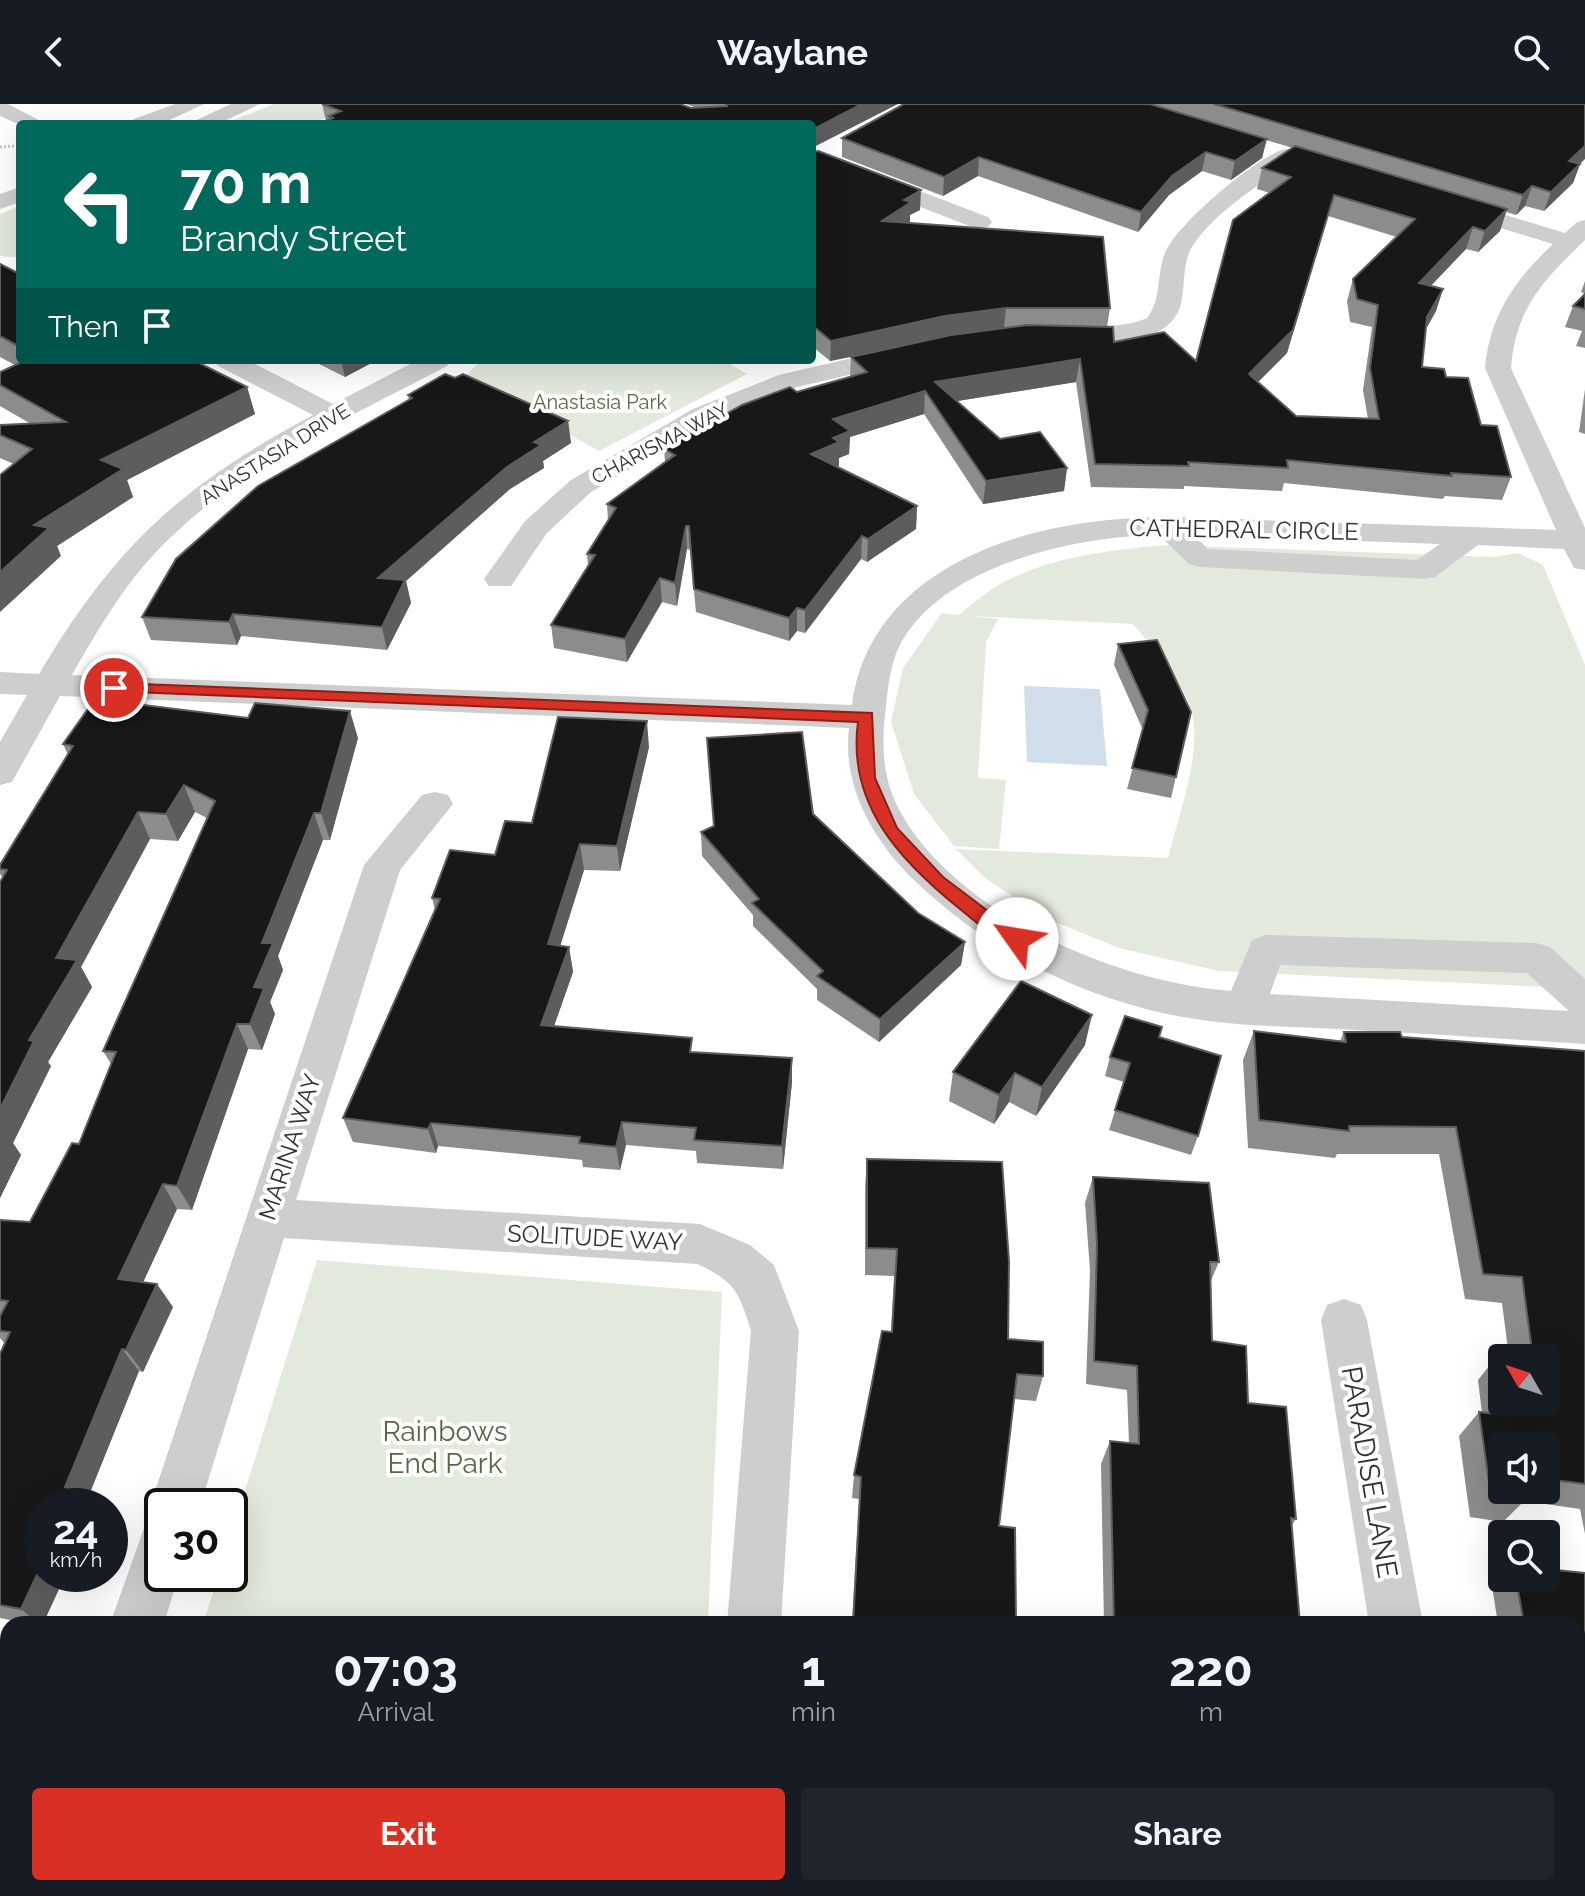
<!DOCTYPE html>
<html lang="en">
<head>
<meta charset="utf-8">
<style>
	:root { --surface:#171b24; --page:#20242c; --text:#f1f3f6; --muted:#9ea1a6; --accent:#d93025 }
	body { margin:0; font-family:Raleway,sans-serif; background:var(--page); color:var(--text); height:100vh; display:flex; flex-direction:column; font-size:30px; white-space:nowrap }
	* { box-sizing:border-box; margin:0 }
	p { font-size:26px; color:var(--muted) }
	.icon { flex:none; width:44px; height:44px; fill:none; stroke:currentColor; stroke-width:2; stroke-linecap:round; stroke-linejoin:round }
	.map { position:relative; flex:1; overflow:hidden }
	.details { position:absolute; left:0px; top:1512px; width:1586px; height:280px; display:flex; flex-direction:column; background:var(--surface); border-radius:24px 24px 0 0; box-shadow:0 8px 32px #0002 }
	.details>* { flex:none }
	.banner { position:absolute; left:16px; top:16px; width:800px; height:244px; border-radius:8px; box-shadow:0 8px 32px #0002; background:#00695c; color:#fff; overflow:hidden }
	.needle { width:52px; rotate:309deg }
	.controls { position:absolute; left:1488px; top:1240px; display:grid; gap:16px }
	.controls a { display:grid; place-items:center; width:72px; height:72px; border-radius:8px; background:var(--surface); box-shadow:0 8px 32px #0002; font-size:40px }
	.speed { position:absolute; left:24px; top:1384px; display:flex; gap:16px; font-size:40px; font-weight:700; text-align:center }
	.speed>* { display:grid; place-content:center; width:104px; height:104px; border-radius:50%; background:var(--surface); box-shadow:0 8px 32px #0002; line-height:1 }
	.speed small { font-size:20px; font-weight:400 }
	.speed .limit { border:4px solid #111; border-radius:12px; background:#fff; color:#111 }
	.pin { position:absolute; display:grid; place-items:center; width:68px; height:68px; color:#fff; margin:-34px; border:4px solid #fff; border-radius:50%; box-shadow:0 2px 8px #0007 }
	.me { position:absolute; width:88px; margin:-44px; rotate:302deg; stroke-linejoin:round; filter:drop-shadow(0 0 6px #0008) }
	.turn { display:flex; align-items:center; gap:28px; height:168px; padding:0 32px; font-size:36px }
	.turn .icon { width:104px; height:104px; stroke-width:2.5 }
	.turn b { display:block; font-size:56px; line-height:68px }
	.then { display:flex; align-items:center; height:76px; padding:0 32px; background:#0003; gap:16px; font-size:30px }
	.eta { display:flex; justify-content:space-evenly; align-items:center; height:136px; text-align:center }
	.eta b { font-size:48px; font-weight:700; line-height:56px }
	.primary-button { display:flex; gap:16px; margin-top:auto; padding:16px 32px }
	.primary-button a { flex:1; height:92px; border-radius:8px; background:var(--accent); color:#fff; font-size:32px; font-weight:700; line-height:92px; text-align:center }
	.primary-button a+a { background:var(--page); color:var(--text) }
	header { display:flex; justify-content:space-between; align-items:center; height:104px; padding:0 32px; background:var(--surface); font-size:36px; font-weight:700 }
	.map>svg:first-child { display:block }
	.green { fill:#e3e9dd }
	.water { fill:#cfdeea }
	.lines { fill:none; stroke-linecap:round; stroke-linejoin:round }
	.path { stroke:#c8c8c8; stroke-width:3; stroke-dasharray:2 2; stroke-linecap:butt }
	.minor { fill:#cecece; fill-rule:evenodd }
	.wall { fill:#8c8c8c; fill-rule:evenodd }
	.shaded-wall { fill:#5d5d5d }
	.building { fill:#181818; stroke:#5d5d5d; stroke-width:2; fill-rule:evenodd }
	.route { fill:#d93025; stroke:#8d1f18; stroke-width:2 }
	.labels { text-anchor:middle; stroke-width:8; stroke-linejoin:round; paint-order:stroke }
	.far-park-label { font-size:20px; fill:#526942; stroke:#fff }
	.far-street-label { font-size:20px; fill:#313131; stroke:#fff }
	.street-label { font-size:24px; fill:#313131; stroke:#fff }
	.near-park-label { font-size:28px; fill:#526942; stroke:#fff }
	.near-street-label { font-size:28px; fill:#313131; stroke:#fff }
</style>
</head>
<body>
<header><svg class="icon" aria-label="back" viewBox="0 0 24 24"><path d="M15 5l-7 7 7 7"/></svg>Waylane<svg class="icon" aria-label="search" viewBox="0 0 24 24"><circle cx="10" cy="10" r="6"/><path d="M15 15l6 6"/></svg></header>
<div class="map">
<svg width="1585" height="1792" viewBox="0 0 1585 1792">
	<rect width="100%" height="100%" fill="#fff"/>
	<!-- green -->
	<g class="green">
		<polygon points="274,0 359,0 310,20 224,20"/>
		<polygon points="20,102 20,147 15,153 0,152 0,110"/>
		<polygon points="482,256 723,256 747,270 599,347 464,273"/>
		<path d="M1167,441L1495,453L1518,449L1543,461L1585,561V885L1219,867L1119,844L1048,815L985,774L956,745L1168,754C1178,714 1205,640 1190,602C1178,571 1154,545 1133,520L971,512L998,515L986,538L978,674L1006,676L999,745L954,742L914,690L891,618L903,564L942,509L959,511C973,500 988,486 1004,478C1054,452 1112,446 1167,441Z"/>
		<polygon points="317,1156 722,1188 708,1520 203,1520 219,1470 230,1470 230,1435"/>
	</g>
	<!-- water -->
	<polygon class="water" points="1024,582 1100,585 1107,662 1027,658"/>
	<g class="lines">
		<!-- path -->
		<polyline class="path" points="0,43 15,42"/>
		<!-- minor -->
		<g class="minor">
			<polygon points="0,0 8,0 46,20 20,21 0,12"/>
			<polygon points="175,0 204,0 161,20 131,20 134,15"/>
			<polygon points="231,0 260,0 218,20 188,20"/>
			<path d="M1285,45L1293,47L1296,52L1293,57C1259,82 1218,105 1194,140C1180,159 1187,185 1179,206C1163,245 1084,245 1049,236L1045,231C1054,218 1120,228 1147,214C1162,195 1156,171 1165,149C1176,121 1256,53 1285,45Z"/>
			<polygon points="812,46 988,113 992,118 988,123 972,123 812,61"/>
			<polygon points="20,83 20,98 0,105 0,90"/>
			<path d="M1453,95L1565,129L1577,118L1585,116V136C1543,177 1516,203 1511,264L1585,424V466L1574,464L1564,445L1478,441L1435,473L1424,475L1200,463L1189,460L1159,431C1077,432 938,461 898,545C890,563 888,583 886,603C881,640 882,676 901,709C958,811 1119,879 1231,887L1252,836L1266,831L1536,839L1550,843L1585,875V940C1508,935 1431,930 1354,926C1306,923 1257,923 1209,917C1099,903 992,852 913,775C872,735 842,681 849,624L60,592L12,678L0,681V638L27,591L0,590V568L39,570C115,442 182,381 313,311L218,262L214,256H247L333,300L418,256H451L447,262C343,317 226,368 146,459C117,493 94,532 72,571L852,601C869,472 1006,423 1121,415C1183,410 1246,416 1308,418C1391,420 1474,423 1556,426L1485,264C1490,211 1515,176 1553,140L1445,107L1441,102ZM1194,431L1440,440L1417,456L1208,445ZM1280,861L1527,869L1569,907L1270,890Z"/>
			<polygon points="904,242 913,244 917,250 913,256 797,283 713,317 591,388 547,429 511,482 489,482 484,475 525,417 571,376 693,305 779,271"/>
			<path d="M435,688L448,691L453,700L400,766L296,1096L700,1120L750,1141L774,1161L799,1227L781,1520H727L751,1227C739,1188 735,1177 697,1160L284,1134L200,1402H162V1470H179L164,1520H110L144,1424L157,1418L150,1402L364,761L422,691Z"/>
			<polygon points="1344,1195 1361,1201 1367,1216 1423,1520 1369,1520 1321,1216 1327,1201"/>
			<polygon points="0,1570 8,1571 8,1625 0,1624"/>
			<polygon points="1578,1704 1585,1705 1585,1763 1578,1762"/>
			<polygon points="25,1784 83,1784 81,1792 21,1792"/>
			<polygon points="705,1784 763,1784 764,1792 704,1792"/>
			<polygon points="1412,1784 1470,1784 1472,1792 1412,1792"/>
		</g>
	</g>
	<!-- wall -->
	<g class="wall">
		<polygon points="322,0 691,4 697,4 686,0 898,0 326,17"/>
		<path d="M904,0H1585L1580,60L1573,79L1544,107L1525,102L1516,111L1506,108L1500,127L1478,148L1466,145L1431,182L1443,185L1436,207L1426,224L1422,263L1446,273L1481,321L1511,373L1502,396L1445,392L1443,395L1284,379L1282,387L1184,382V385L1091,383L1076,278L957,297L1000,335L1067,364L1064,387L983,400L924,310L850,333L849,350L839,354V362H836L917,402L916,425L867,458L861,455L805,529L797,527L789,537L696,508L690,446L687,445L677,502L662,498L627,558L554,544L551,521L588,462L587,450L608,416L607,400L665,358L664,345L797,288L850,273L851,253L830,257L812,242V48L920,106L910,111V118L1110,204L1107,223L1114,238L1196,257L1270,89L1257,85L1262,64L1293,44L1266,36L1262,54L1231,76L1202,67L1169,91L1138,128L978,72L943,92L842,53V34ZM1328,112L1397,133L1353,175L1347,197L1350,218L1372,223L1363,286L1368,315L1296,312L1258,278L1287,249Z"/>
		<polygon points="0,160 20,170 20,256 193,256 247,283 255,310 127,376 133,393 57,442 61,452 14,360 0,354 0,321 31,320 0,302 0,268 15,261 0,253"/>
		<polygon points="1585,177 1585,190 1581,188"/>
		<polygon points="1585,190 1585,244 1576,242 1582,227 1565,223 1573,202"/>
		<polygon points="311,256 377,256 345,273"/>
		<polygon points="1585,285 1585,330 1579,328"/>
		<polygon points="408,291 568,317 571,339 543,357 544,364 510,385 406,477 411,499 387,546 241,532 237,541 151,536 142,513 409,296"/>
		<polygon points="1118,540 1191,608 1171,694 1127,685 1143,626 1114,561"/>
		<polygon points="358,634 330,736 323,736 278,852 283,866 270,898 275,910 262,946 248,945 192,1106 177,1105 143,1178 173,1203 143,1268 139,1267 87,1396 43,1520 31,1520 0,1514 0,1250 5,1240 0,1234 0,1116 30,1118 79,1040 111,960 103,947 207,714 195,708 178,737 150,735 81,863 92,883 48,958 51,962 13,1039 21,1051 0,1094 0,778 3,774 0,770 0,761 68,651 63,640"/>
		<polygon points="707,634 813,710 918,809 965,838 961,861 879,938 817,896 817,885 753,822 753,811 702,752 701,728 714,722"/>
		<polygon points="649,643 620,767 584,766 560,842 569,843 573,868 554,922 693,948 792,954 792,978 783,1065 697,1059 696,1047 626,1041 620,1066 583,1063 582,1056 438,1042 436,1049 353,1038 343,1014 435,806 432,794 495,751 532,719"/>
		<path d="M1254,927L1340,937L1344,928L1585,947V1430L1580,1405L1524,1397L1503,1418L1470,1413L1459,1332L1479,1308L1482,1309L1478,1276L1497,1252L1509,1253L1502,1199L1465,1195L1439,1050H1337L1335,1054L1248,1044L1243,956ZM1502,1254H1546V1298H1502ZM1546,1342V1386H1502Z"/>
		<polygon points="1159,933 1198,1032 1191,1051 1109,1026 1124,978 1105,972 1110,953"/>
		<polygon points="1085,941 1036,1012 1009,998 994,1020 949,997 953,968"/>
		<polygon points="867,1055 1008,1235 1043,1272 1036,1297 1014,1295 999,1422 1016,1520 852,1520 859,1395 852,1394 854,1371 891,1228 894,1172 865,1171 865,1083"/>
		<polygon points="1093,1073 1219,1158 1210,1179 1212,1237 1248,1299 1296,1415 1292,1421 1300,1520 1104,1520 1101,1360 1110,1337 1129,1339 1127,1286 1086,1280 1090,1166 1085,1099"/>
		<polygon points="1585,1469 1585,1613 1578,1613 1578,1520 1498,1520 1492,1482 1502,1472 1502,1474 1546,1474"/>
		<polygon points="1183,1784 1191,1784 1219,1792 1174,1792"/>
	</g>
	<!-- shaded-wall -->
	<g class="shaded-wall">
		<polygon points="862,0 898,0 812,44 812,26"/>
		<polygon points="1267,35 1262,54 1231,76 1235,57"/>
		<polygon points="1585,42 1585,55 1562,77 1569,57"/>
		<polygon points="1206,48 1202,67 1169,91 1138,128 1141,108 1172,72"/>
		<polygon points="979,53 978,72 943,92 944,73"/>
		<polygon points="1580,60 1573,79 1544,107 1551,88"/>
		<polygon points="1532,82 1525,102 1516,111 1523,91"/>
		<polygon points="921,86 920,106 910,111 910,118 882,117 904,96"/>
		<polygon points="1334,91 1287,249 1243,293 1249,270"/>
		<polygon points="1507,105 1500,127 1478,148 1485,127"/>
		<polygon points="1473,123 1466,145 1412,201 1419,179"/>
		<polygon points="1443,185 1436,207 1420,236 1427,213"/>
		<polygon points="1006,204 1004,224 944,233 830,257 831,237 945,212"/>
		<polygon points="1080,255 1076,278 933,301 935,278"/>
		<polygon points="341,256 377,256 345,273"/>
		<polygon points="247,283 255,310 127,376 133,393 57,442 61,452 0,508 0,468 34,421 101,356"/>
		<polygon points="925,287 924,310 850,333 849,350 839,354 839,362 810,373 811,350 833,315"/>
		<polygon points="568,317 571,339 543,357 544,364 510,385 406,477 411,499 387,546 382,523 378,474 534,338"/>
		<polygon points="1067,364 1064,387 983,400 986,377"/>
		<polygon points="917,402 916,425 867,458 868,435"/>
		<polygon points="686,422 687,445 677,502 675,479"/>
		<polygon points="862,432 861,455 805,529 805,506"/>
		<polygon points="660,474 662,498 627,558 625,535"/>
		<polygon points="797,504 797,527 789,537 789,514"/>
		<polygon points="233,510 241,532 237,541 229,518"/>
		<polygon points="350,607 358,634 330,736 321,709"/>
		<polygon points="647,617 649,643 620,767 617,742"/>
		<polygon points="184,681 195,708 178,737 166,710"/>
		<polygon points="138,708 150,735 81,863 92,883 48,958 51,962 13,1039 21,1051 0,1094 0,1005 29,936 56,854"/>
		<polygon points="314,709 323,736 278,852 283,866 270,898 275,910 262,946 250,920 254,883 262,839"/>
		<polygon points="580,740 584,766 553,865 548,840"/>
		<polygon points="965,838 961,861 879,938 880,915"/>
		<polygon points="569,843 573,868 546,945 541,921"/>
		<polygon points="1092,911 1085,941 1036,1012 1042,983"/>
		<polygon points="237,920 248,945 192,1106 177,1082"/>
		<polygon points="792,954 792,978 783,1065 782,1042"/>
		<polygon points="1015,969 1009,998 994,1020 999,991"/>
		<polygon points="622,1018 626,1041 620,1066 616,1043"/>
		<polygon points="431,1019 438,1042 436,1049 428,1025"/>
		<polygon points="163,1080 177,1105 134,1198 118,1175"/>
		<polygon points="157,1180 173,1203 143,1268 126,1246"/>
		<polygon points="122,1245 139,1267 87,1396 93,1402 70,1402 65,1383"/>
		<polygon points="42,1460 42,1470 66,1470 43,1520 39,1520 21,1505"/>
		<polygon points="603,1784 611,1784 610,1792 603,1792"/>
	</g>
	<!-- building -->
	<g class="building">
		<polygon points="322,0 680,0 691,4 727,2 726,0 862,0 812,26 812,20 318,20 333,14 329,12 341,7"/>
		<polygon points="904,0 1150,0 1267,35 1235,57 1206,48 1172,72 1141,108 979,53 944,73 842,34"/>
		<polygon points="1214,0 1585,0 1585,42 1569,57 1580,60 1551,88 1532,82 1523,91"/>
		<path d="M1295,42L1507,105L1485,127L1473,123L1419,179L1443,185L1427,213L1422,263L1444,265L1446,273L1468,274L1481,321L1497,322L1511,373L1451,369L1452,372L1287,356L1288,364L1188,358L1189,362L1095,360L1080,255L935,278L1000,335L1040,328L1067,364L986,377L925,287L833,315L850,327L833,334L839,338L811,350L917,402L868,435L862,432L805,506L797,504L789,514L694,485L689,422H686L675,479L660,474L625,535L551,521L595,451L587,450L616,404L607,400L675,351L664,345L742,301L790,283L797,288L867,268L851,253L951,231L1027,221L1113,223L1114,238L1164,228L1196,257L1233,116L1291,73L1262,64ZM1334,91L1415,115L1353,175L1357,195L1378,201L1370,264L1379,315L1296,312L1249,270L1293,226Z"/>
		<polygon points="818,47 921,86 904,96 911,98 882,117 1103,133 1110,204 1006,204 945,212 831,237 812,221 812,48"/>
		<polygon points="0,160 20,170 20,243 0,232"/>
		<polygon points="1585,190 1585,205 1573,202"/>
		<polygon points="26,256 193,256 247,283 101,356 123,365 34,421 49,424 0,468 0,371 32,345 0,331 0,321 66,318 0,281 0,268"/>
		<polygon points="445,270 455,274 463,270 568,317 534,338 541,341 507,363 378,474 405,476 382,523 233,510 229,518 142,513 176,455 258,382 412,294 408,291"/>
		<polygon points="1157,536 1191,608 1176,673 1132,664 1148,606 1118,540"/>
		<polygon points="95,595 248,614 255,599 350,607 321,709 314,709 262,839 273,839 254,883 264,884 250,920 237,920 177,1082 163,1080 118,1175 157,1180 126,1246 122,1245 65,1383 78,1386 70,1402 42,1402 42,1460 21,1505 0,1501 0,1250 10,1228 0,1227 0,1212 8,1197 0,1196 0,1116 30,1118 72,1039 79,1040 116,948 103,947 215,697 184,681 166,710 138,708 56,854 77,856 29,936 34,937 0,1005 0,778 7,766 0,765 0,761 73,642 63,640"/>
		<polygon points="558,613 647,617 617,742 580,740 548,840 569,843 541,921 692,934 690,948 792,954 782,1042 694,1036 696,1024 622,1018 616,1043 579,1039 580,1033 431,1019 428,1025 343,1014 440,795 432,794 450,746 495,751 505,717 532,719"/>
		<polygon points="802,628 813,710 918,809 965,838 880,915 817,872 823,867 752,799 759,795 701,728 714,722 707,634"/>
		<polygon points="1021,877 1092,911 1042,983 1015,969 999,991 953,968"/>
		<polygon points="1125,912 1162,923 1159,933 1221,952 1198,1032 1115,1006 1130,959 1110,953"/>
		<polygon points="1254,927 1346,938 1344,928 1400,928 1402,933 1585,947 1585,1380 1546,1375 1546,1342 1502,1342 1502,1386 1523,1386 1525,1396 1491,1392 1479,1308 1505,1311 1503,1298 1546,1298 1546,1254 1533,1254 1522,1173 1483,1170 1456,1023 1349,1022 1349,1027 1259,1016"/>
		<polygon points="867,1055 1002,1058 1009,1158 1008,1235 1043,1238 1043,1272 1017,1270 999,1422 1015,1424 1016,1520 853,1520 861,1373 854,1371 882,1227 892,1228 897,1145 867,1144"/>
		<polygon points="1093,1073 1209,1079 1219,1158 1210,1158 1212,1237 1246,1242 1248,1299 1286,1303 1296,1415 1291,1414 1300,1520 1114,1520 1110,1337 1139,1340 1137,1262 1094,1257 1097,1140"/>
		<polygon points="1497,1252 1512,1254 1502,1254 1502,1288"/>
		<polygon points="1546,1465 1585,1469 1585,1593 1578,1593 1578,1520 1524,1520 1516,1474 1546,1474"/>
		<polygon points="190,1784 237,1784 298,1792 187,1792"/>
		<polygon points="515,1784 603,1784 603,1792 513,1792"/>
		<polygon points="838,1784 964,1784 1023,1792 838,1792"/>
		<polygon points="1185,1784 1191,1784 1219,1792 1184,1792"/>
	</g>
	<!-- route -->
	<path class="route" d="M114,579L872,609L875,674L897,724L943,773L1025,835L1017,842C994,835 977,819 960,805C899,756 847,700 858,618L108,587V580Z"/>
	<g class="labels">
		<!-- far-park labels -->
		<g class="far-park-label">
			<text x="600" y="305">Anastasia Park</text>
		</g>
		<!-- far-street labels -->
		<g class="far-street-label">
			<text transform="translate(660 339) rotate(-28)" y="7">CHARISMA WAY</text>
			<text transform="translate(275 350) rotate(-32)" y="7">ANASTASIA DRIVE</text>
		</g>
		<!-- street labels -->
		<g class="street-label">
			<text transform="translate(1244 426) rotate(1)" y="8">CATHEDRAL CIRCLE</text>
			<text transform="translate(290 1043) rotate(-72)" y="8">MARINA WAY</text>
			<text transform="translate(595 1134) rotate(3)" y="8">SOLITUDE WAY</text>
		</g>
		<!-- near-park labels -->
		<g class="near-park-label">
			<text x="445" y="1337">Rainbows<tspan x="445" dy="32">End Park</tspan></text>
		</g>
		<!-- near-street labels -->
		<g class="near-street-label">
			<text transform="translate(1370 1368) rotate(80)" y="10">PARADISE LANE</text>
		</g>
	</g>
</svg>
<div class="controls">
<a><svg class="needle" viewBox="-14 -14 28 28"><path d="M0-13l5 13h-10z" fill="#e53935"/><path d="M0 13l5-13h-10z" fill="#9ea1a6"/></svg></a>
<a><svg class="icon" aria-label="sound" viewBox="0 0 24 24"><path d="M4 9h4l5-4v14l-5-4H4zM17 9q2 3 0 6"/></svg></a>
<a><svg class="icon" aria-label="search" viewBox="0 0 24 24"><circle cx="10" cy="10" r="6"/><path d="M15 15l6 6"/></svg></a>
</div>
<div class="speed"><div>24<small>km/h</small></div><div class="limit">30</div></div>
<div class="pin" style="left:114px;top:584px;background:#d93025"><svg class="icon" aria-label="arrive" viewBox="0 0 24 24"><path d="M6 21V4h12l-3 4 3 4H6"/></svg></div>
<svg class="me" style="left:1017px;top:835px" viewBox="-20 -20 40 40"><circle r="19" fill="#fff"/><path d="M0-13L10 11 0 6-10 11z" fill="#d93025"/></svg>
<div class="banner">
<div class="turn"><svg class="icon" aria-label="left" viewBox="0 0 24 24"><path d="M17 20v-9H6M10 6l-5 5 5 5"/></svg><div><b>70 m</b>Brandy Street</div></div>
<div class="then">Then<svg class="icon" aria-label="arrive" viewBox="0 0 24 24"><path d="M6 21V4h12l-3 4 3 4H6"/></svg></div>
</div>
<section class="details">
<div class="eta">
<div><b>07:03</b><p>Arrival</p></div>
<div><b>1</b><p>min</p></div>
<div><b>220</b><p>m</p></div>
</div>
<div class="primary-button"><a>Exit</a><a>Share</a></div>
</section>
</div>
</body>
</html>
